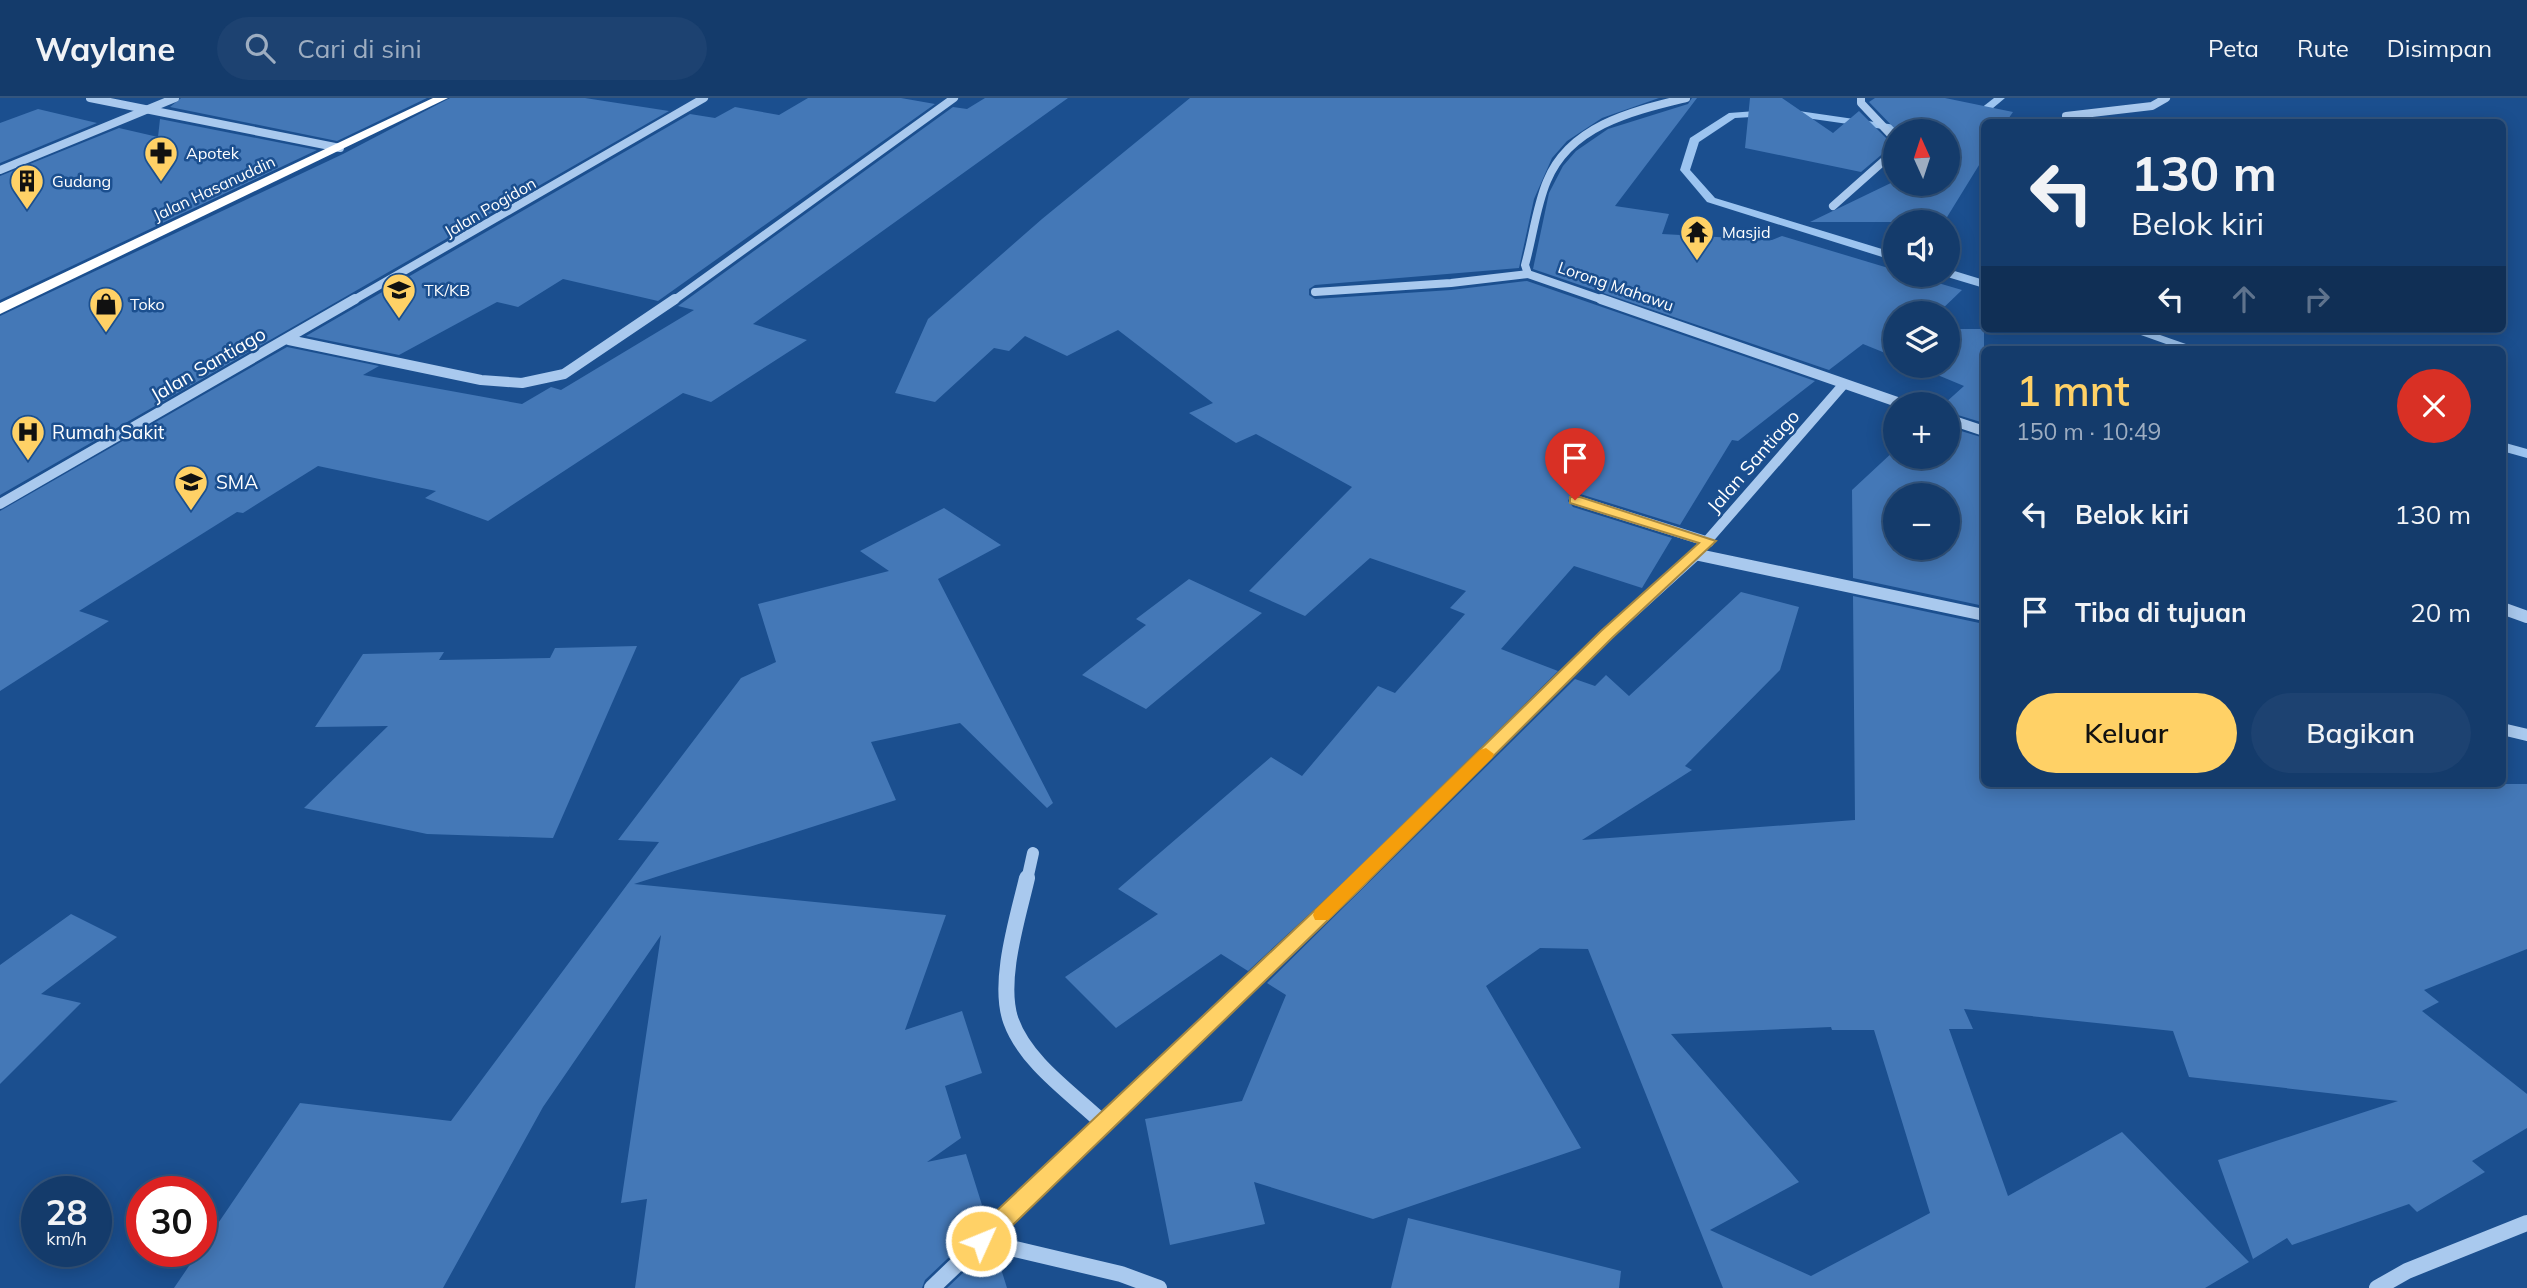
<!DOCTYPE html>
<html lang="id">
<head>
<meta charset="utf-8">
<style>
	:root { --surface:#143b6b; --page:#1d4271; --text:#f1f3f6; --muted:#9dadc1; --line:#33557e; --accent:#ffd166 }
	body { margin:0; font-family:Mulish,sans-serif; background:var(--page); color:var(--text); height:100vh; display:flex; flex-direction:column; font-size:26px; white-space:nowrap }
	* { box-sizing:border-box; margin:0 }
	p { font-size:23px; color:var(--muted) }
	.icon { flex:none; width:38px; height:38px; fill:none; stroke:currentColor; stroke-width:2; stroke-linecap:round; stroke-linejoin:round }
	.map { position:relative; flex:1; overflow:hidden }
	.side { position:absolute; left:1981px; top:248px; width:525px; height:441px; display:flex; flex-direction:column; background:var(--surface); border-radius:10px; box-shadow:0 4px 18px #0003,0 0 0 2px var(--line) }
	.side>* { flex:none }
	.hud { position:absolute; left:1981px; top:21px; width:525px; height:214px; border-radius:10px; box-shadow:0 4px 18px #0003,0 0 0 2px var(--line); background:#143b6b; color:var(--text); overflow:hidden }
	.needle { width:46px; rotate:357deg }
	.fabs { position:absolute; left:1883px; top:21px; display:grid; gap:14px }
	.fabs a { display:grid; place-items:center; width:77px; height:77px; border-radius:50%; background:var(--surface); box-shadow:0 4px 18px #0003,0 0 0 2px var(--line); font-size:35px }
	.speed { position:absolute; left:21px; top:1078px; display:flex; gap:14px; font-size:35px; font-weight:700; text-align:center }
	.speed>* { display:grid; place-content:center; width:91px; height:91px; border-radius:50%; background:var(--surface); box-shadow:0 4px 18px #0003,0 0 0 2px var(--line); line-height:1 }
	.speed small { font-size:18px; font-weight:400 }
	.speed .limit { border:10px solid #d22; background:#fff; color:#111 }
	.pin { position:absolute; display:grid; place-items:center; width:60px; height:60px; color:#fff; margin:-72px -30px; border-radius:50% 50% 50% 0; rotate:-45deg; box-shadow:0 0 7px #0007 }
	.pin .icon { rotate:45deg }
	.me { position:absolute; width:77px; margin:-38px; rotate:46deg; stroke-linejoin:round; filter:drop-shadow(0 0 5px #0008) }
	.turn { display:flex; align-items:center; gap:24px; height:147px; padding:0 35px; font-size:32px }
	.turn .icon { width:91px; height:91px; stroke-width:2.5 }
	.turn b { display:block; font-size:49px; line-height:60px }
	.lanes { display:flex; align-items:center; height:66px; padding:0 35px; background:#0003; justify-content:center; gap:35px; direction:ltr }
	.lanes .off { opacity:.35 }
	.round { display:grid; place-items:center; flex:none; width:74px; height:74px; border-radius:37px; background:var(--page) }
	.summary { display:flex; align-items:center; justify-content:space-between; height:119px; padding:0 35px }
	h1 { font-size:42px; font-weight:600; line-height:52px; color:var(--accent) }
	.action { display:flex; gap:14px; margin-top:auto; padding:14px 35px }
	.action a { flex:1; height:80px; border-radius:42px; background:var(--accent); color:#111; font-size:28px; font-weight:600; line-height:80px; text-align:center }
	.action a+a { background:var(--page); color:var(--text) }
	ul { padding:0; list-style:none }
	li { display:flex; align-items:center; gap:21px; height:98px; padding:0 35px }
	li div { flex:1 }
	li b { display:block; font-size:26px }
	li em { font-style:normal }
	header { display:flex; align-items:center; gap:42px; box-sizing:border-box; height:98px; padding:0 35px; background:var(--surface); border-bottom:2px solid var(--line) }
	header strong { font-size:33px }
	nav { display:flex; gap:38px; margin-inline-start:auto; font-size:24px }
	.search { width:490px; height:63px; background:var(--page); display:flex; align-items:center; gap:18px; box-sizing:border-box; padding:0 24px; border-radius:38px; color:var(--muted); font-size:26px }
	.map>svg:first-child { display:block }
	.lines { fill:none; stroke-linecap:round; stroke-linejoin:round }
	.stream { fill:#9cc4f0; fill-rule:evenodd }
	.building { fill:#4478b7; fill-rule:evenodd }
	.minor-far3 { stroke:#a9c9ee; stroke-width:8 }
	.minor-far2 { stroke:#a9c9ee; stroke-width:10 }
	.minor-far1 { stroke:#a9c9ee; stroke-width:12 }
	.minor { stroke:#a9c9ee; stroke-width:16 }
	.highway { fill:#fff; fill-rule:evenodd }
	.route { fill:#ffd166; stroke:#a68842; stroke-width:2 }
	.slow { fill:#f59e0b }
	.labels { text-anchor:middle; stroke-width:5; stroke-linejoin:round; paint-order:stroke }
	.far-poi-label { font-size:16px; fill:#fff; stroke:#1b4f8f; text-anchor:start }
	.far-street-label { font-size:16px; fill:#fff; stroke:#1b4f8f }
	.street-label { font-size:19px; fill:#fff; stroke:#1b4f8f }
	.poi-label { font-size:19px; fill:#fff; stroke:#1b4f8f; text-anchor:start }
</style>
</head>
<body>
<header>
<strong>Waylane</strong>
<div class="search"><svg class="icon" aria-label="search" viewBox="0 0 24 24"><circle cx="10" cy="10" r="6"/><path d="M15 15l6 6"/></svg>Cari di sini</div>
<nav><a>Peta</a><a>Rute</a><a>Disimpan</a></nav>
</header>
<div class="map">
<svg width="2527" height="1190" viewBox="0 0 2527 1190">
	<rect width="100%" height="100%" fill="#1b4f8f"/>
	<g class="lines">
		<!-- stream -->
		<g class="stream">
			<polygon points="1994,0 2005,0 1974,26 1966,26 1966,22"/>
			<polygon points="1785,11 1916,30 1921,33 1897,33 1785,17 1735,20 1699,44 1690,72 1715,100 1895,155 1895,163 1707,104 1680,72 1690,40 1729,15"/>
			<polygon points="1948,171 1984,182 1984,190 1944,178 1948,177"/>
			<polygon points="2124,231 2143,231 2203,252 2183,252"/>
			<polygon points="2502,344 2527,351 2527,360 2502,353"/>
		</g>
	</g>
	<!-- building -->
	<g class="building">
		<polygon points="181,0 427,0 337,43 170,9"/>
		<polygon points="450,0 585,0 669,13 0,397 0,218 343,56"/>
		<polygon points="808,0 901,0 935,6 658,203 563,181 518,209 497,204 399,257 306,238 690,16 715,20 735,9 779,17"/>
		<polygon points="985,0 1068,0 753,226 807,242 711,304 683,295 488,423 425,400 436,393 318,368 243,415 237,414 79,513 109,523 0,593 0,413 287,249 379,268 363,277 522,306 551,289 561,292 694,212 678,208 953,9 967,11"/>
		<polygon points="1190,0 1659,0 1602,20 1567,43 1552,60 1534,101 1519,170 1315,187 1309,191 1309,197 1315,201 1451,192 1527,183 1815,283 1738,343 1732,342 1680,427 1577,395 1571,396 1568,403 1573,409 1672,440 1642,490 1574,468 1501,551 1558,573 1359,770 1248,873 1221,856 1116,930 1065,879 1158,816 1118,791 1271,659 1302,678 1378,588 1395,595 1465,516 1450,510 1466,493 1370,460 1305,518 1249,493 1352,389 1256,336 1236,345 1189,315 1213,305 1118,232 1067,258 1025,238 1009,253 994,250 935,304 895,295 928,221 1042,121"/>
		<polygon points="1692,0 1697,0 1615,108 1669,116 1662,136 1772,142 1782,138 1895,172 1895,177 1911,177 1962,192 1938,215 1895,215 1895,259 1863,246 1829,272 1533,171 1549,95 1563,68 1576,53 1608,31 1688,6"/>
		<polygon points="1750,0 1782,0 1833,35 1859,13 1893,47 1861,74 1745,50"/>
		<polygon points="1875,0 1945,0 2013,14 2006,24 1984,24 1984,59 1944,124 1810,124 1895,83 1895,86 1948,86 1948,33 1897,33 1869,4"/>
		<polygon points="38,11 97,25 0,65 0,25"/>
		<polygon points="160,21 317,52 0,202 0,78 119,30 158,39"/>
		<polygon points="1948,231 1984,231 1984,325 1948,314 1948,306 1944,306 1964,288 1916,268 1948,268"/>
		<path d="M1948,329L1984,340V508L1853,480L1852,392L1895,352V359H1948ZM1895,397H1948V450H1895Z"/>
		<polygon points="944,410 1001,447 938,481 1053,705 1047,710 960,625 871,644 896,702 634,786 946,817 905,932 962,913 982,975 945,988 961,1040 927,1064 966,1056 987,1123 925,1182 922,1190 635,1190 647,1101 621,1105 661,837 543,1009 443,1190 174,1190 300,1005 451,1023 659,744 618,742 741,580 776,564 758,506 889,473 860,453"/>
		<polygon points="1189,481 1262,515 1146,611 1082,577 1146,527 1136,521"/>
		<path d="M1741,494L1799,509L1780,572L1685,668L1692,672L1582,742L1855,722L1853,498L1984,526V686H2527V851L2424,892L2439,904L2422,913L2527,996V1030L2472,1063L2485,1074L2417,1114L2409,1106L2292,1147L2287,1140L2253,1161L2218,1062L2398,1003L2189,979L2173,933L1964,911L1973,931H1949L2008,1098L2122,1034L2249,1164L2205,1190H1723L1588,851L1540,850L1486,888L1581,1050L1373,1121L1254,1084L1265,1126L1170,1147L1145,1021L1242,1003L1286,897L1267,885L1575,581L1595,588L1606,577L1629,598ZM1831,929L1832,932H1874L1930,1115L1811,1178L1710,1132L1799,1084L1671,936Z"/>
		<polygon points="637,548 553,740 427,736 304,710 388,628 315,629 363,556 444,554 439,562 550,560 555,550"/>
		<polygon points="71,816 117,839 41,896 81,905 0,986 0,867"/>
		<polygon points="1408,1120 1621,1173 1619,1190 1391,1190"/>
		<polygon points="984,1155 997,1158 1007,1190 947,1190"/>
	</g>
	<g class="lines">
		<!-- minor-far3 -->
		<g class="minor-far3">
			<polyline points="90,0 340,50"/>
			<polyline points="1861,0 1861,5 1895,41"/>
			<polyline points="2066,18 2152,8 2166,0"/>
			<polyline points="0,72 175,0"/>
			<polyline points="1833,108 1895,53"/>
			<polyline points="1315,194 1451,185 1528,176"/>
			<polyline points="352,203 704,0"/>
			<polyline points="673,203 954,0"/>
			<path d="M1606,203L1528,176L1525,167C1533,139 1536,109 1547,83C1570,27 1633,13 1686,0"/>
		</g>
		<!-- minor-far2 -->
		<g class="minor-far2">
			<polyline points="1601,201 1903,306"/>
			<polyline points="289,242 481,282 522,285 564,276 675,201"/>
			<polyline points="1948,321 1984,333"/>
			<polyline points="1575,402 1709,444"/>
			<polyline points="0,406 355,201"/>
			<polyline points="1695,456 1707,459"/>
			<polyline points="1693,459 1843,287"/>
		</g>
		<!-- minor-far1 -->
		<g class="minor-far1">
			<polyline points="1699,457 1984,517"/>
			<polyline points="2502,510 2527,519"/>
			<polyline points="2502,631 2527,637"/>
			<polyline points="1027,782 1033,755"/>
			<polyline points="1359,782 1607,537 1695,457"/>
		</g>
		<!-- minor -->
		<g class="minor">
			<path d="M1027,780C1018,819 997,884 1011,923C1026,965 1073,996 1104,1026"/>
			<polyline points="981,1143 1121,1176 1159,1190"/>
			<polyline points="932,1190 1361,780"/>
			<polyline points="2377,1190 2407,1173 2527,1125"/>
		</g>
		<!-- highway -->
		<polygon class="highway" points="433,0 448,0 0,216 0,205"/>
	</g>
	<!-- route -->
	<polygon class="route" points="1570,399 1580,399 1716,443 1612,540 1361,790 989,1150 981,1153 973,1150 970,1143 973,1135 1348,781 1601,533 1699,445 1570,405"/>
	<!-- slow -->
	<polygon class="slow" points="1486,650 1494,656 1492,660 1328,822 1315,822 1313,817 1315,812 1480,652"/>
	<!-- icons -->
	<defs>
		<g id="pharmacy-pin" transform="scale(1.75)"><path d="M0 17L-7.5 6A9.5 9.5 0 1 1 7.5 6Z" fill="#ffd166" stroke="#1b4f8f"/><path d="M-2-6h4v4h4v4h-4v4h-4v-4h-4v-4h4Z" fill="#111"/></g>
		<g id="building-pin" transform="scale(1.75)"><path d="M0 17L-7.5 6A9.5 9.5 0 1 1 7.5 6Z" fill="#ffd166" stroke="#1b4f8f"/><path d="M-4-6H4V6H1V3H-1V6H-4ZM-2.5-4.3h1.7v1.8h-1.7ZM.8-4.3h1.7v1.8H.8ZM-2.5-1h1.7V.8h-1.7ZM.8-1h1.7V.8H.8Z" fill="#111"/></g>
		<g id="temple-pin" transform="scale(1.75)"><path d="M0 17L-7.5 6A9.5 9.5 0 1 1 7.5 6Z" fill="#ffd166" stroke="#1b4f8f"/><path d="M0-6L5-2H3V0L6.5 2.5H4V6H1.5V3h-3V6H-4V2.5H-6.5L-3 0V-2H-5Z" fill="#111"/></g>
		<g id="school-pin" transform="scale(1.75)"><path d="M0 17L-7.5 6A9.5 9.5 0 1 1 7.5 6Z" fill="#ffd166" stroke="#1b4f8f"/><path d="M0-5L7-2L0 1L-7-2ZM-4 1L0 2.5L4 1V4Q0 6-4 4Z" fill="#111"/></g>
		<g id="shop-pin" transform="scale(1.75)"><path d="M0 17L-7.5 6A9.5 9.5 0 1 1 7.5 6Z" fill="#ffd166" stroke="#1b4f8f"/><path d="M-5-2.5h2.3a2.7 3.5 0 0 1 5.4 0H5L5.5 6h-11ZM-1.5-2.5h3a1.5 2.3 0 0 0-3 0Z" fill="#111"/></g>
		<g id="hospital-pin" transform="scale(1.75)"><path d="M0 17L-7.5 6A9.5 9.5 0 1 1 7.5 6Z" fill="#ffd166" stroke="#1b4f8f"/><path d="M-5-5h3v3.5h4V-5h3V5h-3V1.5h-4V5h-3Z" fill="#111"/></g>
	</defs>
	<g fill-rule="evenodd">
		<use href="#pharmacy-pin" x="161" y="55"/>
		<use href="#building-pin" x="27" y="83"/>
		<use href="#temple-pin" x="1697" y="134"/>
		<use href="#school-pin" x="399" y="192"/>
		<use href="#shop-pin" x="106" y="206"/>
		<use href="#hospital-pin" x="28" y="334"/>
		<use href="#school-pin" x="191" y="384"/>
	</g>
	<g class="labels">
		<!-- far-poi labels -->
		<g class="far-poi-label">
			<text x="186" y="61">Apotek</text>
			<text x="52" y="89">Gudang</text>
			<text x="1722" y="140">Masjid</text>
			<text x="424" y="198">TK/KB</text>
			<text x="130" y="212">Toko</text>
		</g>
		<!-- far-street labels -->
		<g class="far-street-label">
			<text transform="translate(214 90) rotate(-25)" y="6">Jalan Hasanuddin</text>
			<text transform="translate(490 109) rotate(-30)" y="6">Jalan Pogidon</text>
			<text transform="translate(1616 188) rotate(19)" y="6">Lorong Mahawu</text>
		</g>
		<!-- street labels -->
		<g class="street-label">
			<text transform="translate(208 266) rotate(-30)" y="7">Jalan Santiago</text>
			<text transform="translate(1753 363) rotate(-49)" y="7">Jalan Santiago</text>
		</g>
		<!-- poi labels -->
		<g class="poi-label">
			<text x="52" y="341">Rumah Sakit</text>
			<text x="216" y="391">SMA</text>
		</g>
	</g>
</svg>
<div class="fabs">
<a><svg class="needle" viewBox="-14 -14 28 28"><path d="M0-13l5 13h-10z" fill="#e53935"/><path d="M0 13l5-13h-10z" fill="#9dadc1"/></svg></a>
<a><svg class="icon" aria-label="sound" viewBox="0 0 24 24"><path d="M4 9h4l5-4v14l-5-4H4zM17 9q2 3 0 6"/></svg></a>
<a><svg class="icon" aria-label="layers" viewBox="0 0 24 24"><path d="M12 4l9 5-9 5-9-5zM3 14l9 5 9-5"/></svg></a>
<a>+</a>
<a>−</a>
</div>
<div class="speed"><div>28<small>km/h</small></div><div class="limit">30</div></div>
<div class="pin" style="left:1575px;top:402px;background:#d93025"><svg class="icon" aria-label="arrive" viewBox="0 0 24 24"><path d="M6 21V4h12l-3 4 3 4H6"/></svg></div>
<svg class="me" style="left:981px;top:1143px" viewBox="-20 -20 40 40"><circle r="17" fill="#ffd166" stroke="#fff" stroke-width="3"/><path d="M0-11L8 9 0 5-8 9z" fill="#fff"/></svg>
<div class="hud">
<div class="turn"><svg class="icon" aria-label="left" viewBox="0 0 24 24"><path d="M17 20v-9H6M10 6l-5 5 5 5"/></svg><div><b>130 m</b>Belok kiri</div></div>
<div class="lanes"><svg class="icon" aria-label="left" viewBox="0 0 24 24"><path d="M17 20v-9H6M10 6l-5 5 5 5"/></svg><svg class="icon off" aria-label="ahead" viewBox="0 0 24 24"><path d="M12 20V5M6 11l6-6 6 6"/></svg><svg class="icon off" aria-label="right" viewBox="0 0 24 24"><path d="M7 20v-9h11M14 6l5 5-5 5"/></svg></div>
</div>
<section class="side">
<div class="summary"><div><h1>1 mnt</h1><p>150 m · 10:49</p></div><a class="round" style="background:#d93025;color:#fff"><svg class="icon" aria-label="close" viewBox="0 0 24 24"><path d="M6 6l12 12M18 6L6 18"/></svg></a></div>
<ul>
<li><svg class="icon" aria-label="left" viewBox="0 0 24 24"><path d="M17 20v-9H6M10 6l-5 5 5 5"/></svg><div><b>Belok kiri</b></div><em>130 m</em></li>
<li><svg class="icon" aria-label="arrive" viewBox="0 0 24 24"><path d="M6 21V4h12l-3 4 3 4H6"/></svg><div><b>Tiba di tujuan</b></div><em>20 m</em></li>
</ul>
<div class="action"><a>Keluar</a><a>Bagikan</a></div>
</section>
</div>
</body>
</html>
